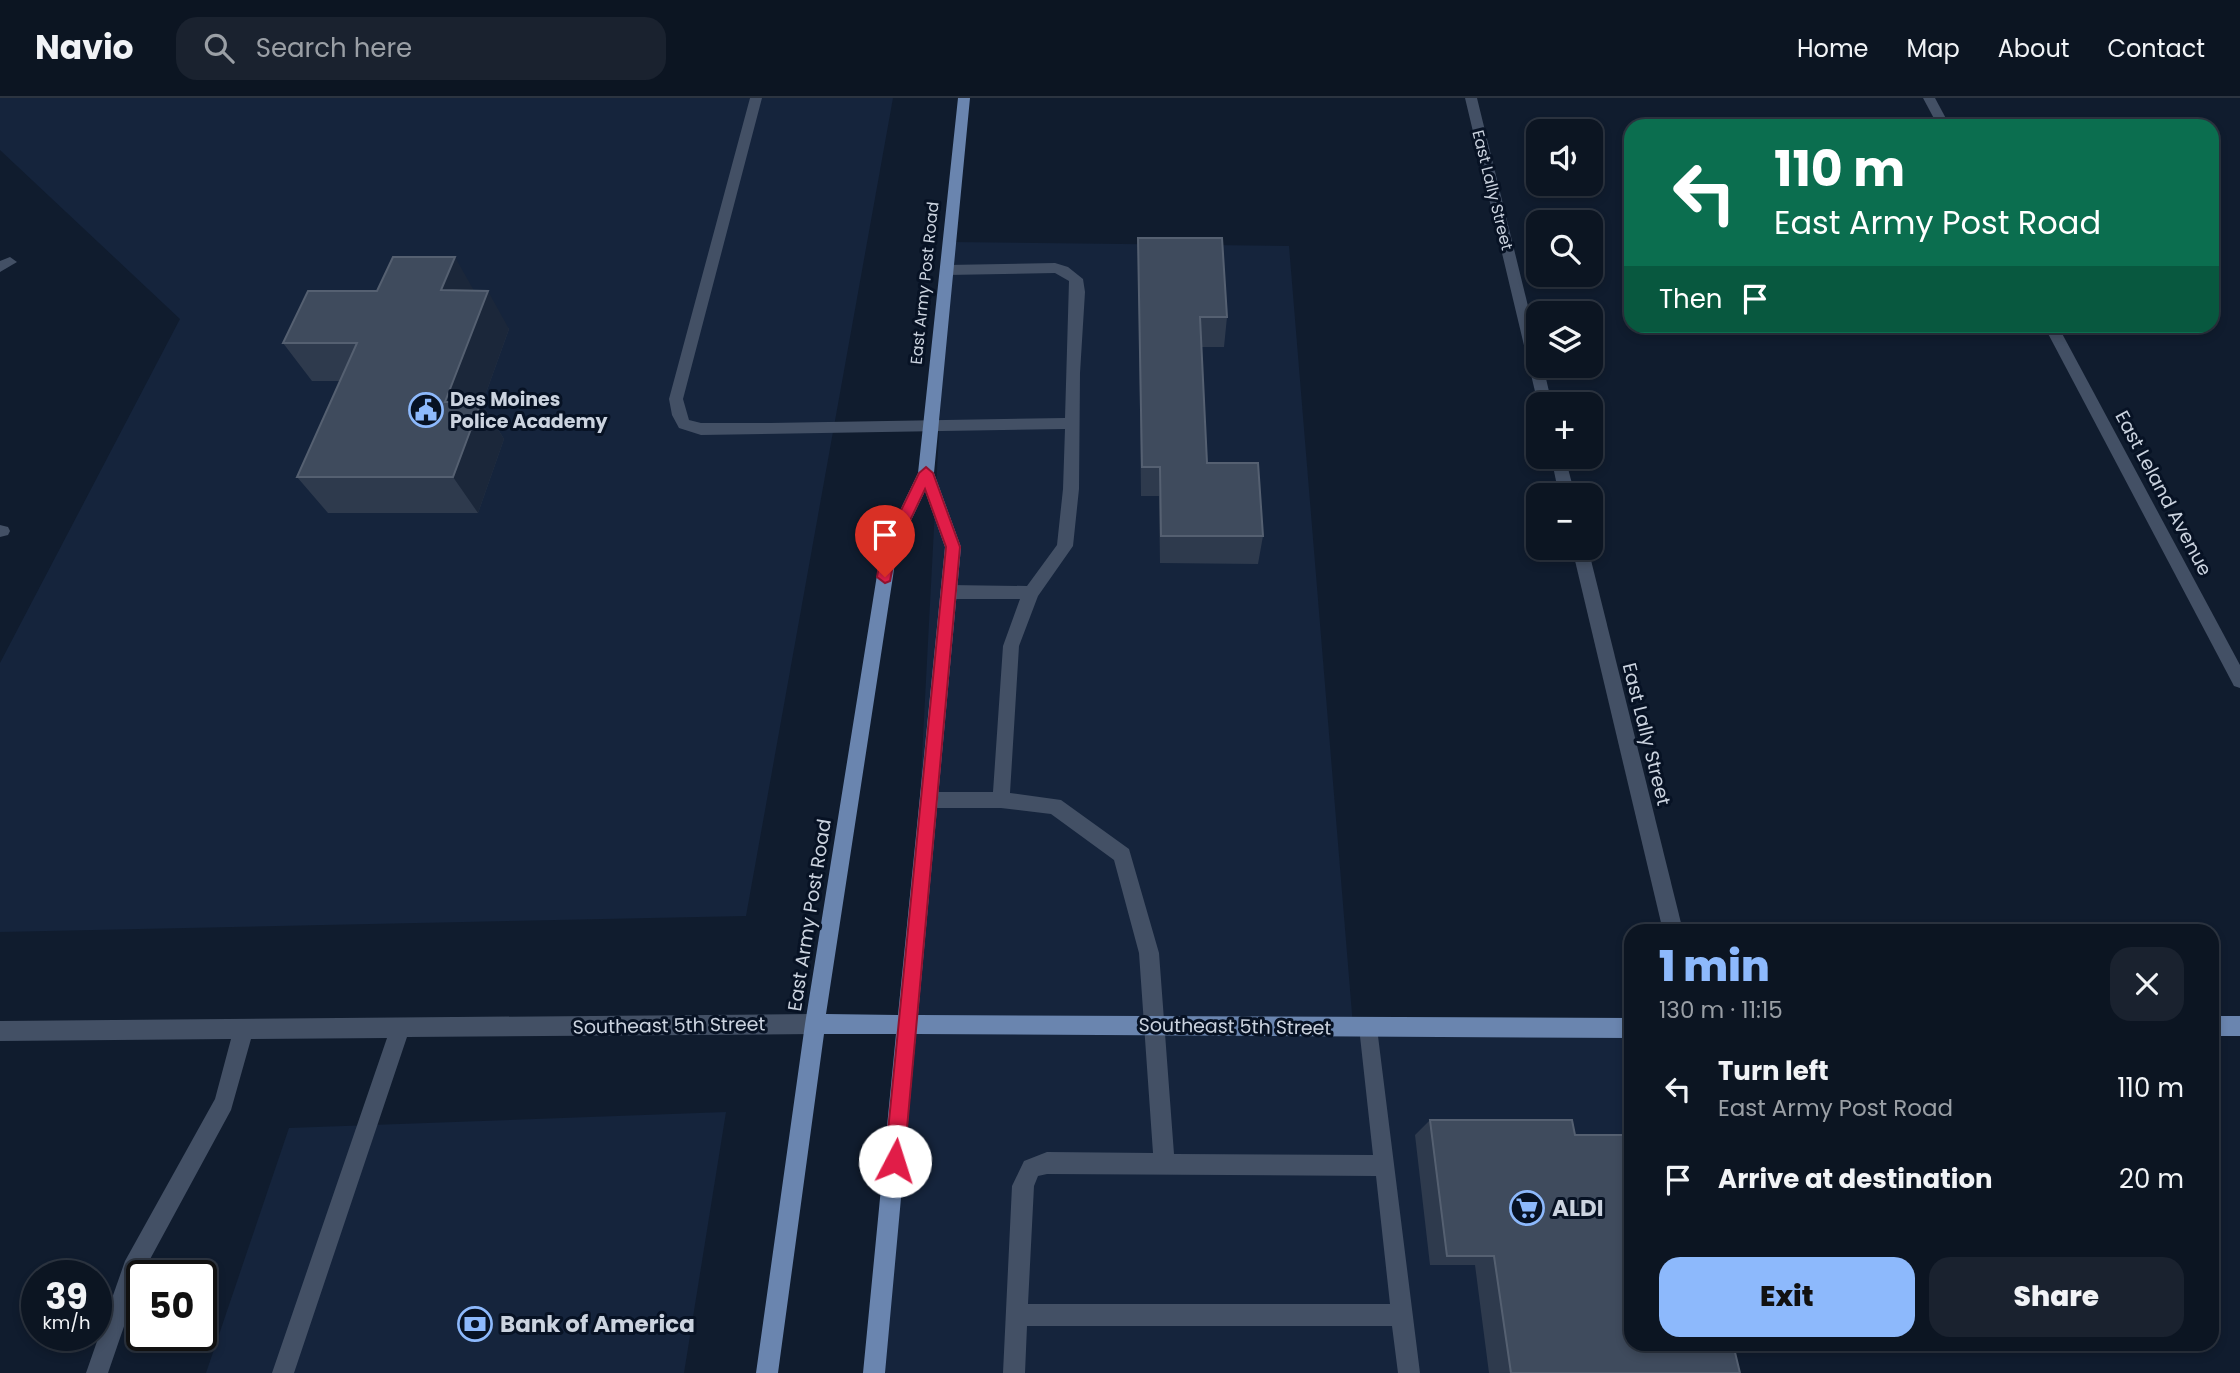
<!DOCTYPE html>
<html lang="en">
<head>
<meta charset="utf-8">
<style>
	:root { --surface:#0c1522; --page:#1a222f; --text:#f1f3f6; --muted:#9a9fa5; --line:#2c3440; --accent:#8db9fc }
	body { margin:0; font-family:Poppins,sans-serif; background:var(--page); color:var(--text); height:100vh; display:flex; flex-direction:column; font-size:26px; white-space:nowrap }
	* { box-sizing:border-box; margin:0 }
	p { font-size:23px; color:var(--muted) }
	.icon { flex:none; width:38px; height:38px; fill:none; stroke:currentColor; stroke-width:2; stroke-linecap:round; stroke-linejoin:round }
	.map { position:relative; flex:1; overflow:hidden }
	.panel { position:absolute; left:1624px; top:826px; width:595px; height:427px; display:flex; flex-direction:column; background:var(--surface); border-radius:21px; box-shadow:0 4px 10px #0003,0 0 0 2px var(--line) }
	.panel>* { flex:none }
	.guide { position:absolute; left:1624px; top:21px; width:595px; height:214px; border-radius:21px; box-shadow:0 4px 10px #0003,0 0 0 2px var(--line); background:#0b6e4f; color:#fff; overflow:hidden }
	.buttons { position:absolute; left:1526px; top:21px; display:grid; gap:14px }
	.buttons a { display:grid; place-items:center; width:77px; height:77px; border-radius:14px; background:var(--surface); box-shadow:0 4px 10px #0003,0 0 0 2px var(--line); font-size:35px }
	.speed { position:absolute; left:21px; top:1162px; display:flex; gap:14px; font-size:35px; font-weight:700; text-align:center }
	.speed>* { display:grid; place-content:center; width:91px; height:91px; border-radius:50%; background:var(--surface); box-shadow:0 4px 10px #0003,0 0 0 2px var(--line); line-height:1 }
	.speed small { font-size:18px; font-weight:400 }
	.speed .limit { border:4px solid #111; border-radius:10px; background:#fff; color:#111 }
	.pin { position:absolute; display:grid; place-items:center; width:60px; height:60px; color:#fff; margin:-72px -30px; border-radius:50% 50% 50% 0; rotate:-45deg; box-shadow:0 0 7px #0007 }
	.pin .icon { rotate:45deg }
	.me { position:absolute; width:77px; margin:-38px; rotate:5deg; stroke-linejoin:round; filter:drop-shadow(0 0 5px #0008) }
	.turn { display:flex; align-items:center; gap:24px; height:147px; padding:0 35px; font-size:32px }
	.turn .icon { width:91px; height:91px; stroke-width:2.5 }
	.turn b { display:block; font-size:49px; line-height:60px }
	.then { display:flex; align-items:center; height:66px; padding:0 35px; background:#0003; gap:14px; font-size:26px }
	.round { display:grid; place-items:center; flex:none; width:74px; height:74px; border-radius:21px; background:var(--page) }
	.overview { display:flex; align-items:center; justify-content:space-between; height:119px; padding:0 35px }
	h1 { font-size:42px; font-weight:800; line-height:52px; color:var(--accent) }
	.button { display:flex; gap:14px; margin-top:auto; padding:14px 35px }
	.button a { flex:1; height:80px; border-radius:21px; background:var(--accent); color:#111; font-size:28px; font-weight:800; line-height:80px; text-align:center }
	.button a+a { background:var(--page); color:var(--text) }
	ul { padding:0; list-style:none }
	li { display:flex; align-items:center; gap:21px; height:91px; padding:0 35px }
	li div { flex:1 }
	li b { display:block; font-size:26px }
	li em { font-style:normal }
	header { display:flex; align-items:center; gap:42px; box-sizing:border-box; height:98px; padding:0 35px; background:var(--surface); border-bottom:2px solid var(--line) }
	header strong { font-size:33px }
	nav { display:flex; gap:38px; margin-inline-start:auto; font-size:24px }
	.search { width:490px; height:63px; background:var(--page); display:flex; align-items:center; gap:18px; box-sizing:border-box; padding:0 24px; border-radius:21px; color:var(--muted); font-size:26px }
	.map>svg:first-child { display:block }
	.built { fill:#15243c }
	.lines { fill:none; stroke-linecap:round; stroke-linejoin:round }
	.minor { fill:#435065; fill-rule:evenodd }
	.major { fill:#6a85af; fill-rule:evenodd }
	.wall { fill:#2e3a4d }
	.shaded-wall { fill:#1b273a }
	.building { fill:#3f4b5d; stroke:#556071; stroke-width:2 }
	.route { fill:#e11d48; stroke:#92132f; stroke-width:2 }
	.labels { text-anchor:middle; stroke-width:6; stroke-linejoin:round; paint-order:stroke }
	.far-street-label { font-size:16px; fill:#cbd3df; stroke:#071224 }
	.poi-label { font-size:19px; font-weight:bold; fill:#cbd3df; stroke:#071224; text-anchor:start }
	.street-label { font-size:19px; fill:#cbd3df; stroke:#071224 }
	.near-poi-label { font-size:23px; font-weight:bold; fill:#cbd3df; stroke:#071224; text-anchor:start }
</style>
</head>
<body>
<header>
<strong>Navio</strong>
<div class="search"><svg class="icon" aria-label="search" viewBox="0 0 24 24"><circle cx="10" cy="10" r="6"/><path d="M15 15l6 6"/></svg>Search here</div>
<nav><a>Home</a><a>Map</a><a>About</a><a>Contact</a></nav>
</header>
<div class="map">
<svg width="2240" height="1275" viewBox="0 0 2240 1275">
	<rect width="100%" height="100%" fill="#101c2e"/>
	<!-- built -->
	<g class="built">
		<polygon points="0,0 893,0 746,818 0,834 0,565 180,221 0,52"/>
		<polygon points="949,144 1289,148 1353,928 1631,930 1631,1246 1720,1275 874,1275 908,925"/>
		<polygon points="726,1014 684,1275 206,1275 289,1030"/>
	</g>
	<g class="lines">
		<!-- minor -->
		<g class="minor">
			<path d="M750,0H762L683,301L689,322L701,325H770L1065,320L1069,183L1055,175L947,177L940,172L947,167L1055,165L1068,169L1083,181L1085,194L1080,275L1079,391L1073,448L1038,498L1019,548L1010,695L1061,702L1129,751L1159,855L1174,1056L1373,1057L1359,929L1362,922L1369,919L1376,922L1420,1275H1398L1392,1228H1027L1025,1275H1003L1012,1088L1024,1063L1047,1054L1153,1055L1139,855L1114,762L1051,716L1001,710H929L923,708L920,702L923,696L929,694H993L1003,548L1020,501H949L943,499L941,494L943,489L949,487L1027,488L1057,447L1063,391L1065,331L701,337L679,330L672,317L669,301ZM1047,1076L1376,1078L1390,1206H1028L1034,1088L1038,1078Z"/>
			<polygon points="1465,0 1477,0 1538,249 1538,268 1543,268 1552,306 1538,306"/>
			<polygon points="1923,0 1935,0 1950,28 1938,28"/>
			<polygon points="10,159 17,164 0,174 0,163"/>
			<polygon points="2044,228 2058,228 2240,567 2240,590 2234,588"/>
			<polygon points="1551,359 1565,359 1575,397 1559,397"/>
			<polygon points="0,427 8,429 10,433 8,437 0,439"/>
			<polygon points="1572,450 1588,450 1683,833 1663,833"/>
			<polygon points="815,916 822,919 825,926 822,933 815,936 407,939 294,1275 272,1275 387,940 251,941 231,1012 142,1176 108,1275 86,1275 125,1163 215,1001 231,941 0,943 0,923"/>
		</g>
		<!-- major -->
		<g class="major">
			<path d="M958,0H970L934,375L961,449L918,917L1631,920V940L916,936L885,1275H863L896,936H824L778,1275H756L805,926L881,452L918,375ZM925,393L945,449L898,917L826,916L897,452Z"/>
			<rect x="2212" y="918" width="28" height="20"/>
		</g>
	</g>
	<!-- wall -->
	<g class="wall">
		<polygon points="1138,140 1227,219 1224,249 1201,249 1207,365 1263,438 1258,466 1160,465 1159,398 1141,398"/>
		<polygon points="377,193 474,193 509,231 482,306 504,341 478,415 328,415 297,379 340,283 312,283 283,245"/>
		<polygon points="1430,1022 1575,1037 1740,1275 1489,1275 1475,1167 1430,1167 1415,1037"/>
	</g>
	<!-- shaded-wall -->
	<g class="shaded-wall">
		<polygon points="455,159 477,198 441,192"/>
		<polygon points="488,193 509,231 482,306 504,341 478,415 453,379 445,304"/>
	</g>
	<!-- building -->
	<g class="building">
		<polygon points="1138,140 1222,140 1227,219 1200,219 1207,365 1258,365 1263,438 1161,438 1160,369 1142,369"/>
		<polygon points="393,159 455,159 441,192 488,193 445,304 481,304 453,379 297,379 357,245 283,245 308,193 377,193"/>
		<polygon points="1430,1022 1572,1022 1575,1037 1631,1037 1631,1246 1733,1246 1740,1275 1511,1275 1494,1158 1447,1158"/>
	</g>
	<!-- route -->
	<polygon class="route" points="926,369 933,375 960,449 904,1063 901,1070 895,1072 888,1070 885,1063 946,449 925,391 896,452 890,483 885,485 877,479 882,452 919,375"/>
	<!-- icons -->
	<defs>
		<g id="civic-ring" transform="scale(1.75)"><circle r="9.5" fill="#071224" stroke="#8db9fc" stroke-width="1.5"/><path d="M-.6-6.5H3V-4.5H.6V-3L4-1V1h2V6H-6V1h2V-1L-.6-3ZM-1.2 2.5V6h2.4V2.5Z" fill="#8db9fc"/></g>
		<g id="supermarket-ring" transform="scale(1.75)"><circle r="9.5" fill="#071224" stroke="#8db9fc" stroke-width="1.5"/><path d="M-6-5.5h2.5l.6 2H6L4.5 2H-2.5L-4.4-4H-6ZM-1.5 3.2a1.3 1.3 0 1 0 .1 0ZM3 3.2a1.3 1.3 0 1 0 .1 0Z" fill="#8db9fc"/></g>
		<g id="bank-ring" transform="scale(1.75)"><circle r="9.5" fill="#071224" stroke="#8db9fc" stroke-width="1.5"/><path d="M-6-4H6V4H-6ZM0-2.3a2.3 2.3 0 1 0 0 4.6a2.3 2.3 0 1 0 0-4.6Z" fill="#8db9fc"/></g>
	</defs>
	<g fill-rule="evenodd">
		<use href="#civic-ring" x="426" y="312"/>
		<use href="#supermarket-ring" x="1527" y="1110"/>
		<use href="#bank-ring" x="475" y="1226"/>
	</g>
	<g class="labels">
		<!-- far-street labels -->
		<g class="far-street-label">
			<text transform="translate(1493 92) rotate(76)" y="6">East Lally Street</text>
			<text transform="translate(924 185) rotate(-84)" y="6">East Army Post Road</text>
		</g>
		<!-- poi labels -->
		<g class="poi-label">
			<text x="450" y="308">Des Moines<tspan x="450" dy="22">Police Academy</tspan></text>
		</g>
		<!-- street labels -->
		<g class="street-label">
			<text transform="translate(2164 395) rotate(62)" y="7">East Leland Avenue</text>
			<text transform="translate(1647 636) rotate(76)" y="7">East Lally Street</text>
			<text transform="translate(809 817) rotate(-81)" y="7">East Army Post Road</text>
			<text transform="translate(669 927) rotate(-1)" y="7">Southeast 5th Street</text>
			<text transform="translate(1235 928) rotate(1)" y="7">Southeast 5th Street</text>
		</g>
		<!-- near-poi labels -->
		<g class="near-poi-label">
			<text x="1552" y="1118">ALDI</text>
			<text x="500" y="1234">Bank of America</text>
		</g>
	</g>
</svg>
<div class="buttons">
<a><svg class="icon" aria-label="sound" viewBox="0 0 24 24"><path d="M4 9h4l5-4v14l-5-4H4zM17 9q2 3 0 6"/></svg></a>
<a><svg class="icon" aria-label="search" viewBox="0 0 24 24"><circle cx="10" cy="10" r="6"/><path d="M15 15l6 6"/></svg></a>
<a><svg class="icon" aria-label="layers" viewBox="0 0 24 24"><path d="M12 4l9 5-9 5-9-5zM3 14l9 5 9-5"/></svg></a>
<a>+</a>
<a>−</a>
</div>
<div class="speed"><div>39<small>km/h</small></div><div class="limit">50</div></div>
<div class="pin" style="left:885px;top:479px;background:#d93025"><svg class="icon" aria-label="arrive" viewBox="0 0 24 24"><path d="M6 21V4h12l-3 4 3 4H6"/></svg></div>
<svg class="me" style="left:895px;top:1063px" viewBox="-20 -20 40 40"><circle r="19" fill="#fff"/><path d="M0-13L10 11 0 6-10 11z" fill="#e11d48"/></svg>
<div class="guide">
<div class="turn"><svg class="icon" aria-label="left" viewBox="0 0 24 24"><path d="M17 20v-9H6M10 6l-5 5 5 5"/></svg><div><b>110 m</b>East Army Post Road</div></div>
<div class="then">Then<svg class="icon" aria-label="arrive" viewBox="0 0 24 24"><path d="M6 21V4h12l-3 4 3 4H6"/></svg></div>
</div>
<section class="panel">
<div class="overview"><div><h1>1 min</h1><p>130 m · 11:15</p></div><a class="round"><svg class="icon" aria-label="close" viewBox="0 0 24 24"><path d="M6 6l12 12M18 6L6 18"/></svg></a></div>
<ul>
<li><svg class="icon" aria-label="left" viewBox="0 0 24 24"><path d="M17 20v-9H6M10 6l-5 5 5 5"/></svg><div><b>Turn left</b><p>East Army Post Road</p></div><em>110 m</em></li>
<li><svg class="icon" aria-label="arrive" viewBox="0 0 24 24"><path d="M6 21V4h12l-3 4 3 4H6"/></svg><div><b>Arrive at destination</b></div><em>20 m</em></li>
</ul>
<div class="button"><a>Exit</a><a>Share</a></div>
</section>
</div>
</body>
</html>
